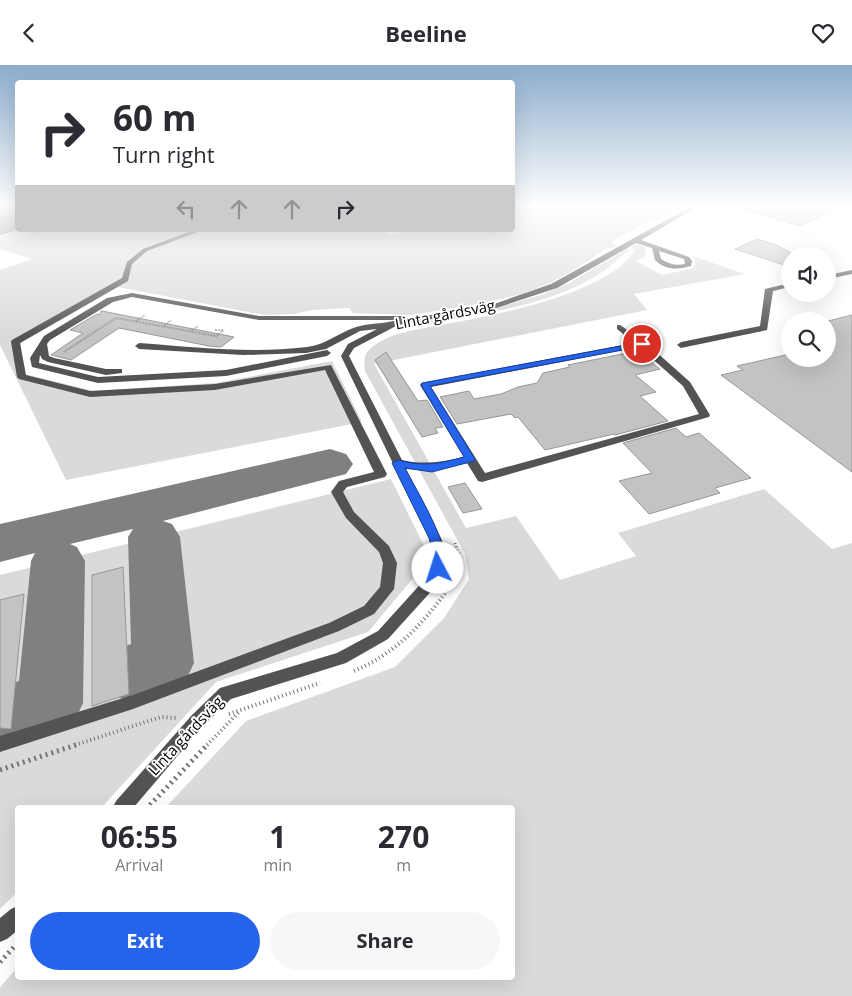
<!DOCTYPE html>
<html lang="en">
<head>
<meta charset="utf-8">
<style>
	:root { --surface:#fff; --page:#f7f7f7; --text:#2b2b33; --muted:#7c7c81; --accent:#2563eb }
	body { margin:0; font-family:"Open Sans",sans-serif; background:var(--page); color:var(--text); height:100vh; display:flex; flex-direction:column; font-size:19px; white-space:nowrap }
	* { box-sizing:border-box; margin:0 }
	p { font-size:16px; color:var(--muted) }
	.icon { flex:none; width:28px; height:28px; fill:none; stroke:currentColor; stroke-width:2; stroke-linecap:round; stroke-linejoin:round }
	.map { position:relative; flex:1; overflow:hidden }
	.panel { position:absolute; left:15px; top:740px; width:500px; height:175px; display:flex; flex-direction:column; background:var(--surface); border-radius:5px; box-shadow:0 5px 20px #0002 }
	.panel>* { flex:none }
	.banner { position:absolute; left:15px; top:15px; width:500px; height:152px; border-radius:5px; box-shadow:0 5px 20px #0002; background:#fff; color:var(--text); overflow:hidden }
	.controls { position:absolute; left:781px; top:182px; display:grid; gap:10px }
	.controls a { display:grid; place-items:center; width:55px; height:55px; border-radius:50%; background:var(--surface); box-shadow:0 5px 20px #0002; font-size:25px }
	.pin { position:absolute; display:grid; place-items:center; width:42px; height:42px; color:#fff; margin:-21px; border:2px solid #fff; border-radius:50%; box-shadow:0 1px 5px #0007 }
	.me { position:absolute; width:55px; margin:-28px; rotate:355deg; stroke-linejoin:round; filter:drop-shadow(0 0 4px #0008) }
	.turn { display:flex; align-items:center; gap:18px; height:105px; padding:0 15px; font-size:22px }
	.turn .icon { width:65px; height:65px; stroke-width:2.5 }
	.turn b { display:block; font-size:35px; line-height:42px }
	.lanes { display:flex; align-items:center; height:48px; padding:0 15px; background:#0003; justify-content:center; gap:25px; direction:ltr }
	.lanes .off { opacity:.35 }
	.eta { display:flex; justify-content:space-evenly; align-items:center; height:85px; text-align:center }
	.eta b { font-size:30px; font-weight:700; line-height:35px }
	.primary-button { display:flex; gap:10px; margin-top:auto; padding:10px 15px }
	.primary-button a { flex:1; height:58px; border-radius:30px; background:var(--accent); color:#fff; font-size:20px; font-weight:700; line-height:58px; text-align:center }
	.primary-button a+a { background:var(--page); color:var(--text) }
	header { display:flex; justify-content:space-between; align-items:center; height:65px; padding:0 15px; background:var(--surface); font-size:22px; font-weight:700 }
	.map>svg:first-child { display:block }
	.green { fill:#dadada }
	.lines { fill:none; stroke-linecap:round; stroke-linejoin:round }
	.taxiway { fill:#808080; fill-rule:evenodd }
	.runway { fill:#808080; fill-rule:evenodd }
	.building { fill:#c3c3c3; stroke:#979797 }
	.path-far3 { stroke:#757575; stroke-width:2; stroke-dasharray:0.5 1; stroke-linecap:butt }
	.path-far2 { stroke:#757575; stroke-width:3; stroke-dasharray:1 2.5; stroke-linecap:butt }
	.path-far1 { stroke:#757575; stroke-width:4; stroke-dasharray:1 3; stroke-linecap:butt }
	.path { stroke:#757575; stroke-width:5; stroke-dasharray:2 4; stroke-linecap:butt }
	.minor { fill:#535353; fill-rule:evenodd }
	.route { fill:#2563eb; stroke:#184099 }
	.labels { text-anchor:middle; stroke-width:4; stroke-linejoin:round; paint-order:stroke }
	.street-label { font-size:15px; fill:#000; stroke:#fff }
</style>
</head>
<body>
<header><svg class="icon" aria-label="back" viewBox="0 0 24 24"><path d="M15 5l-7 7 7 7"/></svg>Beeline<svg class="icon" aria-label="heart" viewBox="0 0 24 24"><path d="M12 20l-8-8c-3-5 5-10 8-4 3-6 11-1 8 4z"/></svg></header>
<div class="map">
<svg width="852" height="931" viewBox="0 0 852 931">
	<rect width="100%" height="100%" fill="#fff"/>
	<!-- green -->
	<g class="green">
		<polygon points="513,141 684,141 676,147 645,159 612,176 612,178 617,181 605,184 574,205 550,218 521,229 490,237 411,250 353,248 349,243 312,245 294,249 264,250 118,222 21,278 20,308 94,326 216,318 332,296 362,357 66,415 0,280 0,205 32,194 0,184 0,168 17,162 18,165 382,165 391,170 411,165 512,165"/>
		<path d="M637,179L646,182L645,192L636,196L662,210L694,203L695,194L690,190L745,209L634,229L647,245L374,299L466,463L516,451L560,515L636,491L618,468L764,424L832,484L852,478V931H0V922L17,903L18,912H512V742H166L246,656L395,602L444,553L469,514L465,489L365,306C364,298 363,291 369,285C387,267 418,265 440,260C489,251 608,230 635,185L631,182Z"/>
		<path d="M627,184L629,185L626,187C618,194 611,201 602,207C546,244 477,248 412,262L403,261L502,241L544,229L571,217Z"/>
		<polygon points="391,414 430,493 368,567 216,617 102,742 18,742 17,827 0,844 0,510"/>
	</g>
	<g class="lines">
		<!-- taxiway -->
		<polygon class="taxiway" points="330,384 346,389 353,399 346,409 163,456 172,459 180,472 194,598 185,617 129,636 107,628 97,608 107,588 131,579 128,472 133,464 70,479 77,482 85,496 83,638 73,659 12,680 0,676 0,622 19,616 31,496 35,488 0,497 0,459"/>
		<!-- runway -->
		<polygon class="runway" points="0,141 18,141 19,165 0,170"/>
	</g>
	<!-- building -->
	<g class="building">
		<polygon points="745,141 841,141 800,161 745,145"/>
		<polygon points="757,174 774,179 790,187 790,202 735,184"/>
		<polygon points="101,246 102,246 234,272 221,282 209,281 119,263 71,295 51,290 83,268 70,265 97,249 100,250"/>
		<polygon points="852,250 852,407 721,310 743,305 737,301 790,289 790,294 828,294 828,256"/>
		<polygon points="637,286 660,304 635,310 656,327 640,331 668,356 615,370 614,369 545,385 518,352 515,353 511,349 457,359 440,332 469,326 474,334 501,329 518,322 537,318 543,308 570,302 568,300"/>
		<polygon points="386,287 418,336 427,335 443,362 435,363 438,368 422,372 375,295"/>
		<polygon points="676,363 686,372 699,368 751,413 715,423 720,428 649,449 619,416 652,408 623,378"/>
		<polygon points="465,418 482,444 463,448 448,422"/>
		<polygon points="123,502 129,629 92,641 92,510"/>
		<polygon points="24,529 11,664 0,663 0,535"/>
	</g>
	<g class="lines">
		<!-- path-far3 -->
		<g class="path-far3">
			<polyline points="136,256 145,250"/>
			<polyline points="164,261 171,255"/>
			<polyline points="215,265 223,265"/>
			<polyline points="191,266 198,261"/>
			<polyline points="64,287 116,253 216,271 224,265"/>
		</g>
		<!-- path-far2 -->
		<polyline class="path-far2" points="455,478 458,488"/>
		<!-- path-far1 -->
		<g class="path-far1">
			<polyline points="455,508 459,497 458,487"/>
			<path d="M354,606C394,589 420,562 446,527"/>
			<polyline points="229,649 320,618"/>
			<polyline points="75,680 161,652 176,653"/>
			<polyline points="207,680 239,647"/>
		</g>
		<!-- path -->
		<g class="path">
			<polyline points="0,705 79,679"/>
			<polyline points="150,740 208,679"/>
			<polyline points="0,897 15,881"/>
		</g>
		<!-- minor -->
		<g class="minor">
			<path d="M692,141H699L641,175L689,192L692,196L691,201C678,205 665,205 655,195L652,183L636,178L557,223L496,243L398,260L354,283L349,291L402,395C423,400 443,397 464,392L420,320L422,318L634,278L617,264V260H620L645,277L690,317L710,350L709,352L482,417L478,416L467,398L434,405L406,404L441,473L447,490L445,503L436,521L388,574L346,598L231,634L204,660L134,742H113L116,736L192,650L220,623L337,588L378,566L426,513C434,498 433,489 429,473L341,291L348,279L377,264L360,266L326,284L306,288L243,290L139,284L135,281L139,278C194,282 251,289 307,282C325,280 338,268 356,262C369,258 384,259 397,255H259L132,232L113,237L50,275L47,279L49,291L54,293L106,304H122V308L106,310L48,297L42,294L40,290L39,298L98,312L226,305L327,285L331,288L327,291L226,311L98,318L32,302L30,293L44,271L107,233L132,228L259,251H404L408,254L494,239L551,219ZM659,186L684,194L685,199C676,201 669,199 661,194ZM639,282L683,321L699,349L485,408L431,322Z"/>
			<polygon points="194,165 203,165 147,186 132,199 128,216 20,278 26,310 90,326 215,319 331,300 387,409 385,412 347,422 343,427 354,447 389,481 397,498 394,524 374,549 339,566 133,644 0,687 0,671 133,630 329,558 364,541 380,522 383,498 379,487 346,453 331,427 339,416 374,407 325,305 215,325 90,332 19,314 17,312 11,277 12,275 122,213 127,197 143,184"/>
			<polygon points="852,205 852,209 828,214 828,210"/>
			<polygon points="790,218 790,222 773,226 767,265 681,283 677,280 681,277 760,261 765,224"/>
			<polygon points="18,841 18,865 7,874 0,877 0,853 11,844"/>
		</g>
	</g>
	<!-- sky -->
	<linearGradient id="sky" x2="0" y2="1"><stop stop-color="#8baccc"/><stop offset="0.52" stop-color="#fff"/><stop offset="1" stop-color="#fff" stop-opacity="0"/></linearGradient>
	<rect width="852" height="271" fill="url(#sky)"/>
	<!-- route -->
	<path class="route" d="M642,277L645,279L644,281L430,321L475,394L474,396L432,407L405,403C416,425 454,485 443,506H434L432,503L434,490L429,473L392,398L398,395C425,402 437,399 464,392L421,320L422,318Z"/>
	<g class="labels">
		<!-- street labels -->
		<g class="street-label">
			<text transform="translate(445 250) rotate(-11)" y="5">Linta gårdsväg</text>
			<text transform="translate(186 671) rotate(-47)" y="5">Linta gårdsväg</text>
		</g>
	</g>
</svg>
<div class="controls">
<a><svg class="icon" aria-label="sound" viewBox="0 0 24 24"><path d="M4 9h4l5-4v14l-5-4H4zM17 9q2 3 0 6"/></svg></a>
<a><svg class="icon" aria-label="search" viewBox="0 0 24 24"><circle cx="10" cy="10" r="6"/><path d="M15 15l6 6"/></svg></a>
</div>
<div class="pin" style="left:642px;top:279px;background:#d93025"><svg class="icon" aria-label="arrive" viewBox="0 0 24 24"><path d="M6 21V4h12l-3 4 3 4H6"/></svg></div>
<svg class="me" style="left:438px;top:503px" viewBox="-20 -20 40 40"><circle r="19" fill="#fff"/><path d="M0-13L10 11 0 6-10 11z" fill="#2563eb"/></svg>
<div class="banner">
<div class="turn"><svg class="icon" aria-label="right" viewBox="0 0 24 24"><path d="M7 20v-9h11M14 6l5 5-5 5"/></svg><div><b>60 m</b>Turn right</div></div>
<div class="lanes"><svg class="icon off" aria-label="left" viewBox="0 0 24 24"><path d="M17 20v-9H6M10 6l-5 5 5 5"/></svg><svg class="icon off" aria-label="ahead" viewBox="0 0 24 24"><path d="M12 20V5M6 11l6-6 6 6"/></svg><svg class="icon off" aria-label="ahead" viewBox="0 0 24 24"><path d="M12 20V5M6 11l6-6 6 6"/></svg><svg class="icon" aria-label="right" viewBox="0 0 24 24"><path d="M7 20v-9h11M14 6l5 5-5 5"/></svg></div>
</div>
<section class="panel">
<div class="eta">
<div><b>06:55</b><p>Arrival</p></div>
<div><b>1</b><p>min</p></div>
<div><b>270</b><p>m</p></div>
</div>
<div class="primary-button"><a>Exit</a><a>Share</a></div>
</section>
</div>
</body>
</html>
